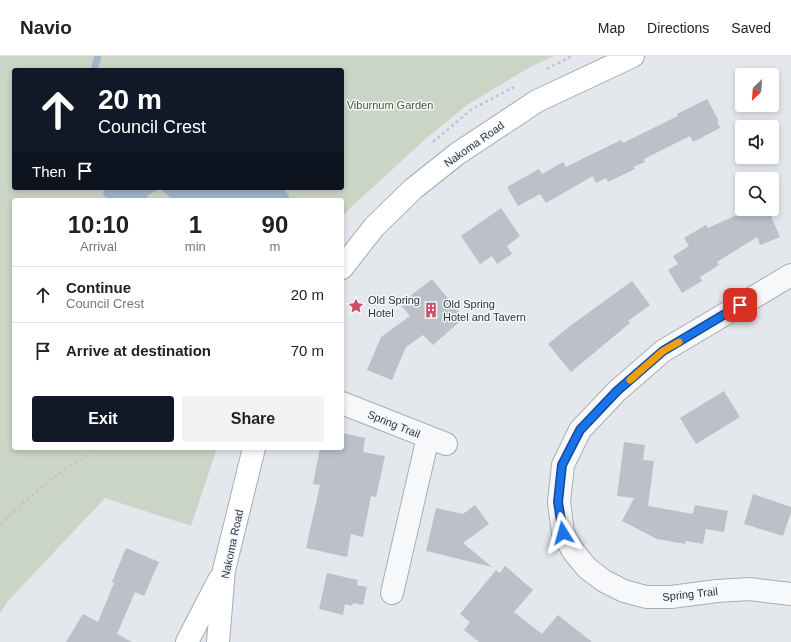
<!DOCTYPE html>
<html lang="en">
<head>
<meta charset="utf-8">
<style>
	:root { --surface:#fff; --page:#f2f2f2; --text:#222; --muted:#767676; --line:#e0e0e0; --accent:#111827 }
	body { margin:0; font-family:Arial,sans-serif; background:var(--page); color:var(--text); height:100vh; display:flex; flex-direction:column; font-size:15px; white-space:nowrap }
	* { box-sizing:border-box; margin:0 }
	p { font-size:13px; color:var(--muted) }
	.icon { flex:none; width:22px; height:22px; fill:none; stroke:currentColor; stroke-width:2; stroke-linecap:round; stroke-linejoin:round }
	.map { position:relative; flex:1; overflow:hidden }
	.side { position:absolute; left:12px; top:142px; width:332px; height:252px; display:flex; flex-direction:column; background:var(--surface); border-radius:4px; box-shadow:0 2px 6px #0003 }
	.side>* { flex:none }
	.guide { position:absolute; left:12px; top:12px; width:332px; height:122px; border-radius:4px; box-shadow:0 2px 6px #0003; background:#111827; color:#fff; overflow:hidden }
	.needle { width:26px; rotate:205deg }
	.buttons { position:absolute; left:735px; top:12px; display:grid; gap:8px }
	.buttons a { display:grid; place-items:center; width:44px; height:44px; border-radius:4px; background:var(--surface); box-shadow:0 2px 6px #0003; font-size:20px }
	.pin { position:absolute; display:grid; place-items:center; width:34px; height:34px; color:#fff; margin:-17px; border-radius:8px; box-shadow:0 2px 6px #0006 }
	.me { position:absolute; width:44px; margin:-22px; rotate:352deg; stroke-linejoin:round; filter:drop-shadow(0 0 3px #0008) }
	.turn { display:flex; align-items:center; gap:14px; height:84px; padding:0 20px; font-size:18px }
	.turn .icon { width:52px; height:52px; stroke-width:2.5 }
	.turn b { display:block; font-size:28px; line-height:34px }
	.then { display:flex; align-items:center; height:38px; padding:0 20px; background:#0003; gap:8px; font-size:15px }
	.eta { display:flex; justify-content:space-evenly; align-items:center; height:68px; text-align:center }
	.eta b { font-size:24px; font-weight:600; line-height:28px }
	.primary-button { display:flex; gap:8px; margin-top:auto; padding:8px 20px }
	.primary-button a { flex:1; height:46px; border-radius:4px; background:var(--accent); color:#fff; font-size:16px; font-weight:600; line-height:46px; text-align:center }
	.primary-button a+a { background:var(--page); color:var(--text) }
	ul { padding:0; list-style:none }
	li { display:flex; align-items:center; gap:12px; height:56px; padding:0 20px; border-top:1px solid var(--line) }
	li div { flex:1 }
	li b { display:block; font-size:15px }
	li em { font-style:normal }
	header { display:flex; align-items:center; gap:24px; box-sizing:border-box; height:56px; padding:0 20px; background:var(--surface); border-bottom:1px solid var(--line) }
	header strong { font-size:19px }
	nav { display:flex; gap:22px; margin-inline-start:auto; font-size:14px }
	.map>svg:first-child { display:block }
	.green { fill:#cad5c5; fill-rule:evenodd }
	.water { fill:#a0b6cb }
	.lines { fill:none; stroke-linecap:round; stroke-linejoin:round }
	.stream { stroke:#a0b6cb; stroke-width:7 }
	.building { fill:#bbc0c9 }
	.minor-casing { stroke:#a9aeb6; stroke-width:24 }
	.major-casing { stroke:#a3acb7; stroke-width:24 }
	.path { stroke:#c2c5cb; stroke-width:2.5; stroke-dasharray:3 3; stroke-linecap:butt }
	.minor { stroke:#f7f8fa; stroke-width:22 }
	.major { stroke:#fff; stroke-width:22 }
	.route-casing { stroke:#114b97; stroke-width:10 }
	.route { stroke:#1a73e8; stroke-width:7 }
	.slow { stroke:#f59e0b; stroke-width:7 }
	.labels { text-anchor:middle; stroke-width:3; stroke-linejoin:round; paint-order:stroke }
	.park-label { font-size:11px; fill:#416039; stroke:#f4f6f9 }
	.street-label { font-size:11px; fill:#2c3544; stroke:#f4f6f9 }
	.poi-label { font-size:11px; fill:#2c3544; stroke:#f4f6f9; text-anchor:start }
</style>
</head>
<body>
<header>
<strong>Navio</strong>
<nav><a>Map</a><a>Directions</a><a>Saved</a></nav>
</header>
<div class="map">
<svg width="791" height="586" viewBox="0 0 791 586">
	<rect width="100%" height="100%" fill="#e4e7ec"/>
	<!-- green -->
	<path class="green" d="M0,0H554L530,11L467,49L422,86L346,156L342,162V144H14V392H217L191,470L105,442L8,545L0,557ZM14,14H342V132H14Z"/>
	<!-- water -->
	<polygon class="water" points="104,132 284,132 290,143 173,144 160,133 148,139 146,144 108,144 103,138"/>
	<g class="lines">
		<!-- stream -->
		<polyline class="stream" points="94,14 98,0"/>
	</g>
	<!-- building -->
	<g class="building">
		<polygon points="707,43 719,65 717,65 720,72 693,86 690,80 644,103 645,106 633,111 635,113 608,126 606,122 596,127 593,120 546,147 540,138 518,150 507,131 539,113 542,118 563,106 566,111 621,84 623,87 678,60 677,58"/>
		<polygon points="501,152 520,180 507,190 512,198 497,208 492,200 480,208 461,180"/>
		<polygon points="750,153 768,153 780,181 760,189 757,181 717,206 719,209 700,221 702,225 682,237 668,214 678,208 673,200 689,190 684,182 706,169 708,172"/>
		<polygon points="432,223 464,262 433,289 423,279 406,291 392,324 367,314 381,281 410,260 400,248"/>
		<polygon points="632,225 650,249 628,265 630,267 571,316 548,288 570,270"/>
		<polygon points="724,335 740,361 696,388 680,362"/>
		<polygon points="342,377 365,382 363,396 385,400 376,441 371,440 363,481 351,478 347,501 306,492 320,429 313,428 320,392 342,392"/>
		<polygon points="624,386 645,389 643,404 654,405 648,450 693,458 695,449 728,455 724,476 706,473 703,488 686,485 685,488 657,483 622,465 634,442 617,440"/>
		<polygon points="753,438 791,451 791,456 783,480 744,468"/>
		<polygon points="475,449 489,468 463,487 492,511 426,495 436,452 463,458"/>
		<polygon points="126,492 159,506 144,540 135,536 117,578 132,586 66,586 83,558 98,566 114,527 112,526"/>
		<polygon points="505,510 533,534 514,556 542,578 558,559 592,586 479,586 464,574 470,566 460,558 496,514 500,517"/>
		<polygon points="327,517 358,524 357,529 367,531 363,549 353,547 352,550 345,548 343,559 319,553"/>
	</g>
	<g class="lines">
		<!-- minor casing -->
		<g class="minor-casing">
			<g id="minor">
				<polyline points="791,219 663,295 617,335 580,374 563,409 559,446 563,477 573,495 587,512 604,525 624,535 646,541 671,541 717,535 749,533 791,538"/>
				<polyline points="342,347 446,388"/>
				<polyline points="392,537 428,381"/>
			</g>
		</g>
		<!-- major casing -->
		<g class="major-casing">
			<g id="major">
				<polyline points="342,212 374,171 413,133 457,98 537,45 633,0"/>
				<polyline points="187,586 219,524"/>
				<polyline points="218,586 224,514 254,392"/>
			</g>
		</g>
		<!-- path -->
		<g class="path">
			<polyline points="547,13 572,0"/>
			<polyline points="433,86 472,53 514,31"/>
			<path d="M0,468C21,449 42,430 65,413C75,406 87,401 95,392"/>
		</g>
		<!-- minor -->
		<use href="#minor" class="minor"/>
		<!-- major -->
		<use href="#major" class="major"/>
	</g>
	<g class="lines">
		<!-- route casing -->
		<g class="route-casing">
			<polyline id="route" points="563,477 558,446 562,409 580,374 617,335 663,295 740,249"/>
		</g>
		<!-- route -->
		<use href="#route" class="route"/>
		<!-- slow -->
		<polyline class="slow" points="630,324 663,295 679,286"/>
	</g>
	<!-- icons -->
	<defs>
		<g id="sight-bare" transform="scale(1.2)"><path d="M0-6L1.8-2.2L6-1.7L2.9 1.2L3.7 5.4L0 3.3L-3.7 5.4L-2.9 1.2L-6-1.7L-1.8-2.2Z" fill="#cd4d63" stroke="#f4f6f9" stroke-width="2.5" paint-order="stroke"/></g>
		<g id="building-bare" transform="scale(1.2)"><path d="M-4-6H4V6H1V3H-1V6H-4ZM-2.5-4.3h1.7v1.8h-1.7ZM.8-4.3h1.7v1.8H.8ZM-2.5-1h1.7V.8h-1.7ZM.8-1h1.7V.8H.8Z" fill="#cd4d63" stroke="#f4f6f9" stroke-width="2.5" paint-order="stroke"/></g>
	</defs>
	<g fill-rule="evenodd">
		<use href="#sight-bare" x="356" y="250"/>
		<use href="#building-bare" x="431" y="254"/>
	</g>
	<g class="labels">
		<!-- park labels -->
		<g class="park-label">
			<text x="390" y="53">Viburnum Garden</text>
		</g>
		<!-- street labels -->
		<g class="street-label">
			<text transform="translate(474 88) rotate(-35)" y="4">Nakoma Road</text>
			<text transform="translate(394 368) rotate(22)" y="4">Spring Trail</text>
			<text transform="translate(232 488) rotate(-78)" y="4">Nakoma Road</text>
			<text transform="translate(690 538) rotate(-6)" y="4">Spring Trail</text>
		</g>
		<!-- poi labels -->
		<g class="poi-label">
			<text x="368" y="248">Old Spring<tspan x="368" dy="13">Hotel</tspan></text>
			<text x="443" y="252">Old Spring<tspan x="443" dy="13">Hotel and Tavern</tspan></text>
		</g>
	</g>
</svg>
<div class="buttons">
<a><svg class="needle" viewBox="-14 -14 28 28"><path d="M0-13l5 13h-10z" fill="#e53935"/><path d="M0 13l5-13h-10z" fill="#767676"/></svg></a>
<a><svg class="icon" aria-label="sound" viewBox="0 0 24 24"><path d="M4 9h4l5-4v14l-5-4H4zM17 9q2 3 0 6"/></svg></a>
<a><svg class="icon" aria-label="search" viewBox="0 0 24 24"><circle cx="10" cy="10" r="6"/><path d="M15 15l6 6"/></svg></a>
</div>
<div class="pin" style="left:740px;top:249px;background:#d93025"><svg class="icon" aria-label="arrive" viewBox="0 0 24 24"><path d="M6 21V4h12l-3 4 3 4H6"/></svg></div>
<svg class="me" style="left:563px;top:477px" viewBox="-20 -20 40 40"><path d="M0-17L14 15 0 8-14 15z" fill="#1a73e8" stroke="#fff" stroke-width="4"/></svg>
<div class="guide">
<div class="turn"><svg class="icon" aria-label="ahead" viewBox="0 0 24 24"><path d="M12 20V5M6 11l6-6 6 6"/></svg><div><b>20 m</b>Council Crest</div></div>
<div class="then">Then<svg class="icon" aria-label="arrive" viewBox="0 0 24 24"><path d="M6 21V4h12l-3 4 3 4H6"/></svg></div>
</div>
<section class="side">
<div class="eta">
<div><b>10:10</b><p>Arrival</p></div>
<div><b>1</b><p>min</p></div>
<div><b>90</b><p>m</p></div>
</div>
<ul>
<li><svg class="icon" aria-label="ahead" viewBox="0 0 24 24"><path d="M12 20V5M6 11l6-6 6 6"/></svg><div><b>Continue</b><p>Council Crest</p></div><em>20 m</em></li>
<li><svg class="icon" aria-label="arrive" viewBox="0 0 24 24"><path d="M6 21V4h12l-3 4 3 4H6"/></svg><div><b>Arrive at destination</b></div><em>70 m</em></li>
</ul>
<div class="primary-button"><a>Exit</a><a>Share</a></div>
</section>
</div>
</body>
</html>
